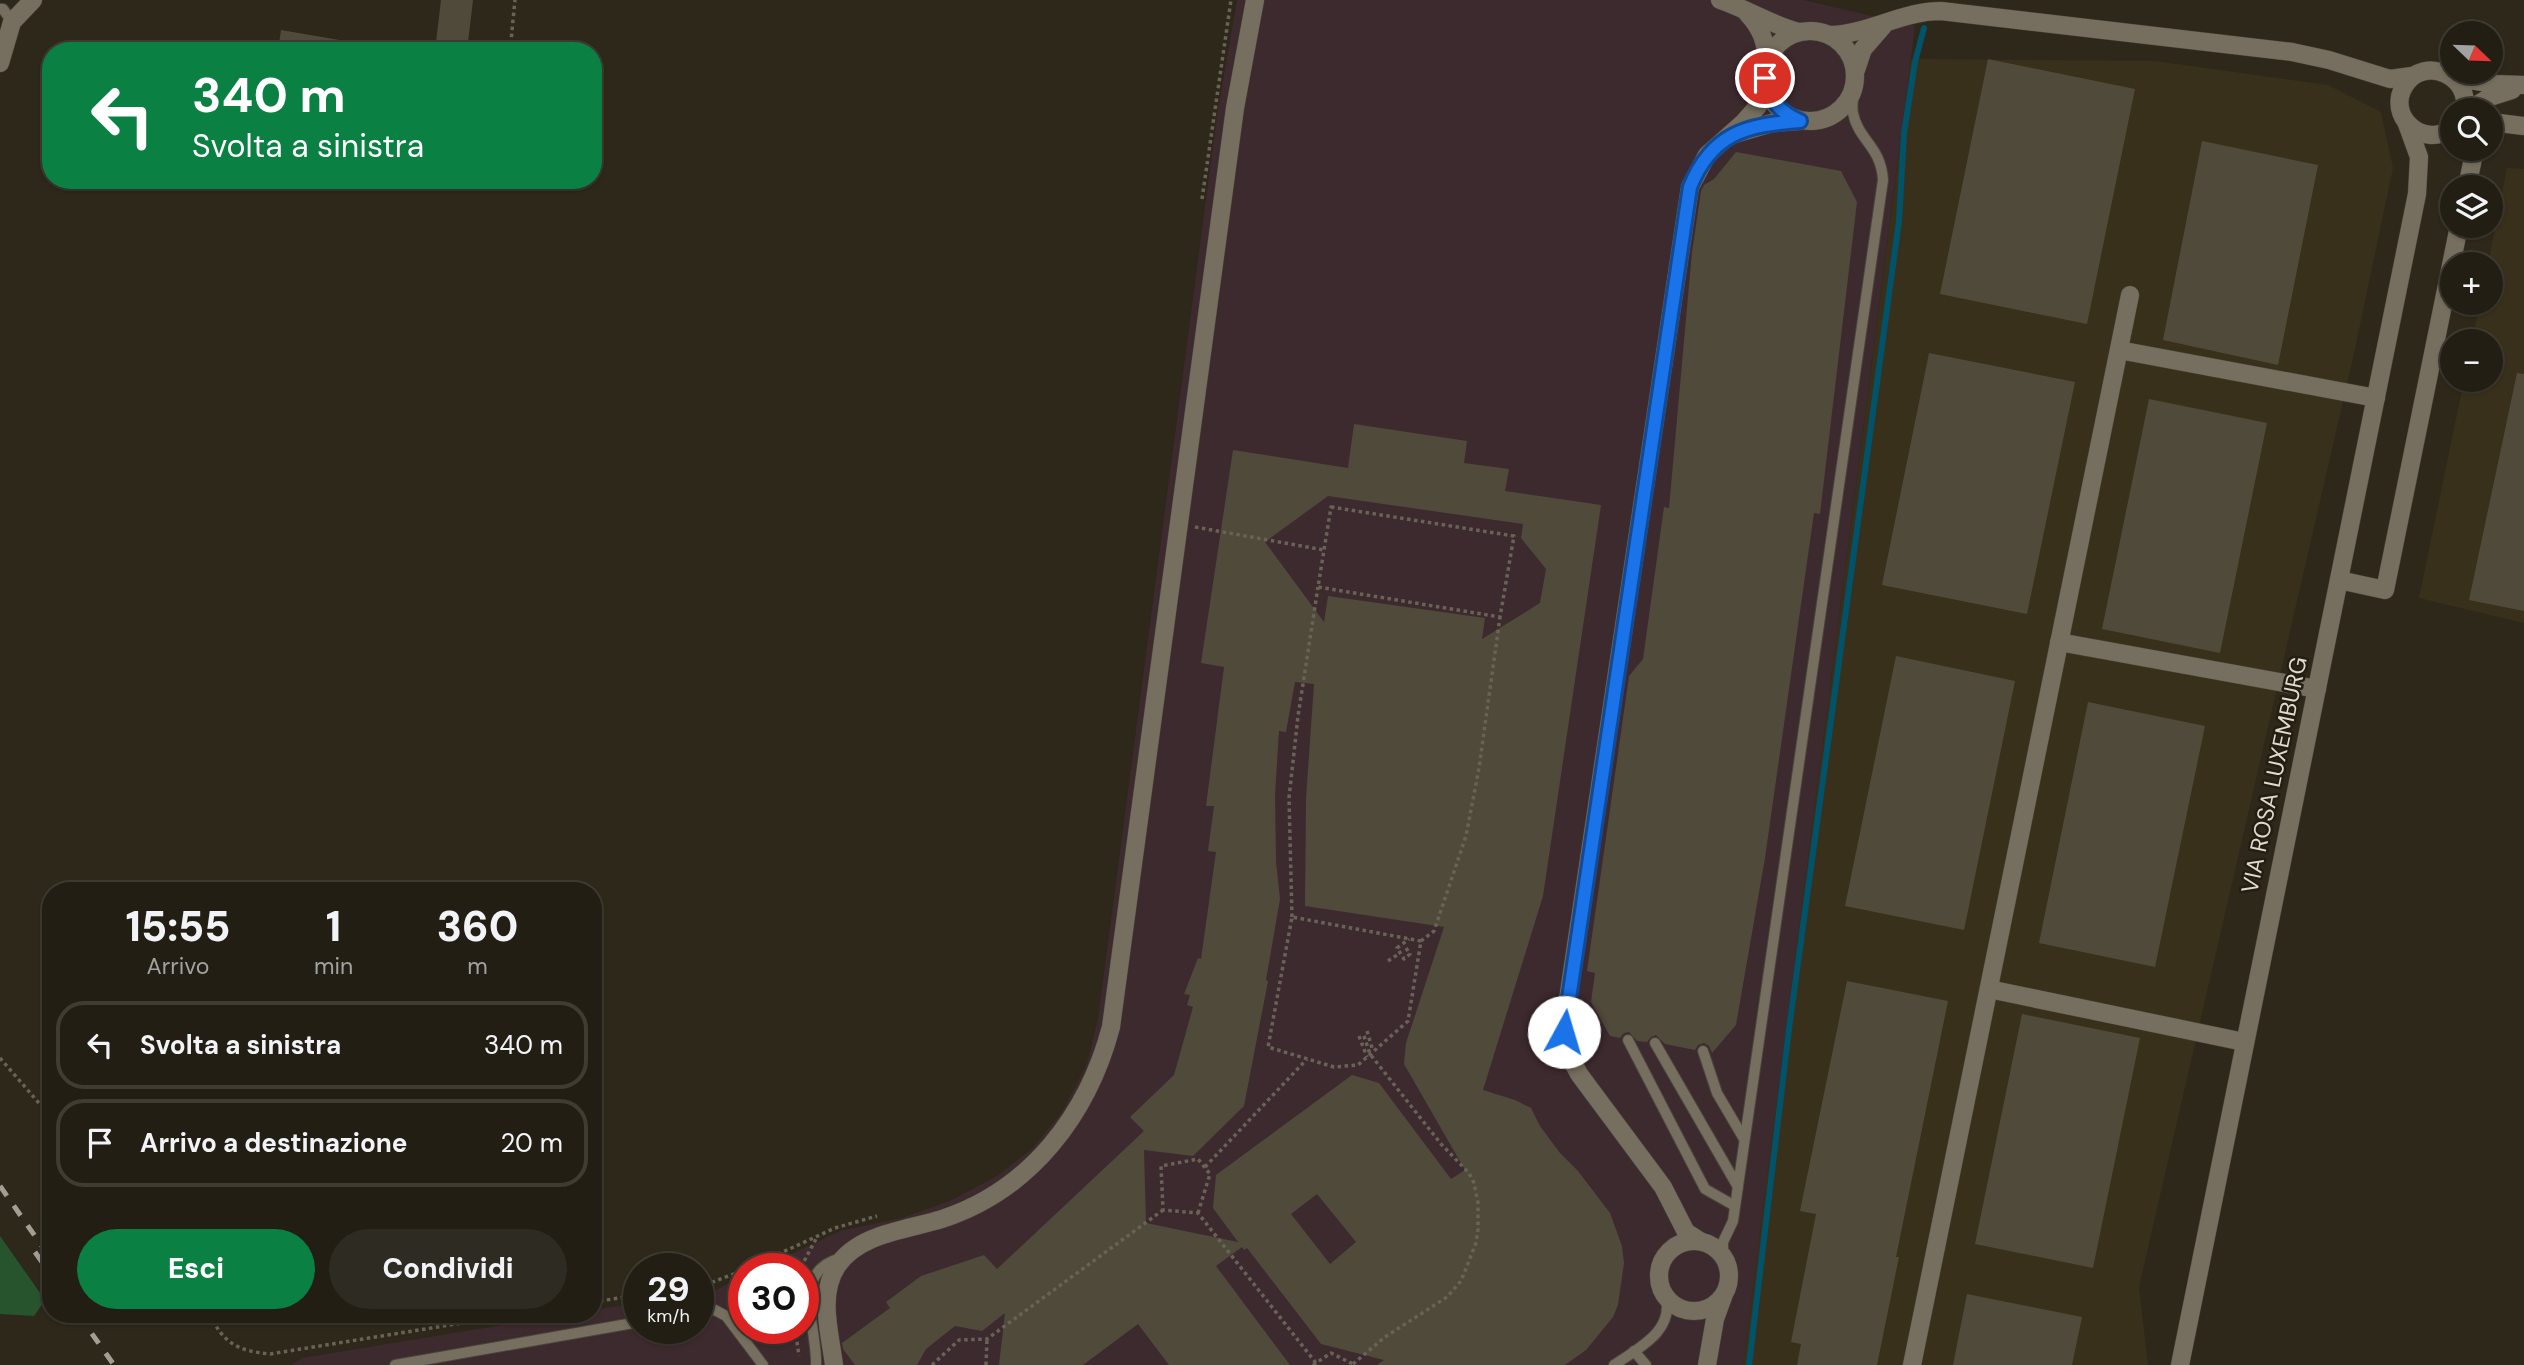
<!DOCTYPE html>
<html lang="it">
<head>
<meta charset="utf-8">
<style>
	:root { --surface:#221e14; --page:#2e2b22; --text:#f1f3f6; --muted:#a2a2a0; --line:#3f3c34; --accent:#0b8043 }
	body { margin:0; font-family:"DM Sans",sans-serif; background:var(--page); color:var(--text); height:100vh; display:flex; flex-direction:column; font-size:26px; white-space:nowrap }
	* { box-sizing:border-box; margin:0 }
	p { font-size:23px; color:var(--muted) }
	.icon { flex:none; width:38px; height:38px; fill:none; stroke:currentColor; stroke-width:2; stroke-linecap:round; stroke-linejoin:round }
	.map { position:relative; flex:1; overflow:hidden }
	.panel { position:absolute; left:42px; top:882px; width:560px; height:441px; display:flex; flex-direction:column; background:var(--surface); border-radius:28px; box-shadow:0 2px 5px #0004,0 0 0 2px var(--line) }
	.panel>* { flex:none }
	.top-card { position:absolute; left:42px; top:42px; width:560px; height:147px; border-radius:28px; box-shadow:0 2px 5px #0004,0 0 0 2px var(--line); background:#0b8043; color:#fff; overflow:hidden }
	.needle { width:46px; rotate:113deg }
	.fabs { position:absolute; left:2440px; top:21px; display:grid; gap:14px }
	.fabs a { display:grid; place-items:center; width:63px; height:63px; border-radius:50%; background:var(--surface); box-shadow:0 2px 5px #0004,0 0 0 2px var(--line); font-size:35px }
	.speed { position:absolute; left:623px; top:1253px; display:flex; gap:14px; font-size:35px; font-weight:700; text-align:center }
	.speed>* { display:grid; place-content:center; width:91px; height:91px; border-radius:50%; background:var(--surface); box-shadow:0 2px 5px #0004,0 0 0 2px var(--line); line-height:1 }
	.speed small { font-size:18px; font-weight:400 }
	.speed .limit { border:10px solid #d22; background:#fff; color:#111 }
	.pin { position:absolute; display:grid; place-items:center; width:60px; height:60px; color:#fff; margin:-30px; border:4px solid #fff; border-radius:50%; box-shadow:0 2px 7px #0007 }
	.me { position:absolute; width:77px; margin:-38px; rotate:6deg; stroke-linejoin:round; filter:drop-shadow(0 0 5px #0008) }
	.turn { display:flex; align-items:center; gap:24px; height:147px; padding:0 35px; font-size:32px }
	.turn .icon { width:91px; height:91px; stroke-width:2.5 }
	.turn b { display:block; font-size:49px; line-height:60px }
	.eta { display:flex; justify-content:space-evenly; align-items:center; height:119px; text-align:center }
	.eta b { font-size:42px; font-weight:800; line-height:49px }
	.button { display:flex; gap:14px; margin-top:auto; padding:14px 35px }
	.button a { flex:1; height:80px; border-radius:42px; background:var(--accent); color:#fff; font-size:28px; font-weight:800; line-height:80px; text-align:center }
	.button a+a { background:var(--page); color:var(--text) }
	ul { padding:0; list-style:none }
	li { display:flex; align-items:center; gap:21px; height:88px; margin:0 14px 10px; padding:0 21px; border:4px solid var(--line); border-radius:28px }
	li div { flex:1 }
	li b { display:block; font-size:26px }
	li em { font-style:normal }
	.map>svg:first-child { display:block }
	.commercial { fill:#3d2a2f }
	.built { fill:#39301b }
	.green { fill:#27542d }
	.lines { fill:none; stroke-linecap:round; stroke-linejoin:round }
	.stream { stroke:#005368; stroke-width:6 }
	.building { fill:#504a3b; fill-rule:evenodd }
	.service-casing { stroke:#4a463a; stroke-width:12 }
	.minor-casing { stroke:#4a463a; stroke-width:19 }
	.path { stroke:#696357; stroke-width:3.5; stroke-dasharray:3.5 3.5; stroke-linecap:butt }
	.service { stroke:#766f5f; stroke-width:10 }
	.minor { stroke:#766f5f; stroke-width:18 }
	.rail { stroke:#a39e94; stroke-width:5; stroke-dasharray:12 12; stroke-linecap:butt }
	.route-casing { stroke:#114b97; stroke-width:18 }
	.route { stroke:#1a73e8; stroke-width:12 }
	.labels { text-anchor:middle; stroke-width:5; stroke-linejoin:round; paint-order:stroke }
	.street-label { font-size:23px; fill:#dfdbd2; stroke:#241e11 }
</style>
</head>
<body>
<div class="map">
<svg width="2524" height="1365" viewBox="0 0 2524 1365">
	<rect width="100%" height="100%" fill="#2e281a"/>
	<!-- commercial -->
	<polygon class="commercial" points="1237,0 1803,0 1915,26 1743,1365 291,1365 302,1358 569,1314 593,1314 593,1310 639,1303 639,1328 698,1328 698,1293 714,1291 744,1276 744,1328 803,1328 803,1269 760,1269 840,1231 902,1218 952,1200 997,1176 1032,1149 1062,1112 1087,1064 1098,1019 1217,116"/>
	<!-- built -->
	<g class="built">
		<polygon points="1911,59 2155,61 2328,85 2381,112 2393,168 2353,358 2139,1287 2148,1365 1743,1365"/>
		<polygon points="2507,168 2524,169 2524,623 2419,598 2464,380 2490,380 2490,341 2472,341 2480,303 2490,303 2490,264 2488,264"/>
	</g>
	<!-- green -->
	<polygon class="green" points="0,1236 45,1300 34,1316 0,1314"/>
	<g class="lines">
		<!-- stream -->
		<polyline class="stream" points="1749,1365 1789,1029 1899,221 1904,133 1915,62 1924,28"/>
	</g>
	<!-- building -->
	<g class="building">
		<polygon points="441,0 473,0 467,51 435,51"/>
		<polygon points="281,30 351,42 350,51 278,51"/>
		<polygon points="1988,59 2135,89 2087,324 1940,294"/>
		<polygon points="2202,141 2318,165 2278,365 2163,340"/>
		<polygon points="1736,152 1841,171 1857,202 1820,514 1814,513 1765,858 1736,1025 1712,1053 1709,1046 1704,1043 1698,1045 1695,1050 1665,1044 1656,1035 1651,1037 1647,1042 1637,1041 1629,1032 1624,1033 1620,1038 1610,1036 1591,1002 1595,973 1587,971 1629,676 1643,659 1664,507 1669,508 1692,252 1701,191 1704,185 1714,179"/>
		<polygon points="1929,353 2075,382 2027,614 1882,585"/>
		<polygon points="2517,373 2524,374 2524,611 2469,600"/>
		<polygon points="2149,399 2267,423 2220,653 2102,629"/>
		<path d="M1354,424L1467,441L1464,463L1509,469L1505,491L1601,505L1543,896L1483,1090L1515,1100L1531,1108L1540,1126L1560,1153L1578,1171L1610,1213L1622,1246L1624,1263L1618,1305L1613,1317L1586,1350L1565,1365H1377L1384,1360L1321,1344L1247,1248L1244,1250L1242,1247L1216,1266L1290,1365H1169L1138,1324L1083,1365H999L1005,1313L982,1331L955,1326L926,1349L917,1365H855L843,1349L842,1343L890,1308L886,1302L921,1276L984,1255L997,1269L1144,1131L1130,1117L1174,1075L1193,1007L1187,1005L1190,995L1184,994L1198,958L1201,959L1216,852L1208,851L1214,806H1206L1224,667L1201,663L1233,450L1348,468ZM1328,496L1523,524L1521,538L1546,569L1540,603L1482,639L1485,618L1328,596L1324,622L1265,542ZM1295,682L1314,684L1306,798L1305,906L1444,927L1406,1043L1404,1064L1465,1170L1451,1179L1379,1083L1352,1075L1216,1175L1213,1208L1238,1242L1146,1223L1144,1150L1193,1156L1244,1106L1268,981L1266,980L1280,899L1276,862L1275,795L1279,731L1286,732ZM1317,1194L1356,1242L1330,1264L1291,1214Z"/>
		<polygon points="1896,656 2015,681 1964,930 1845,906"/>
		<polygon points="2088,702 2205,726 2155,967 2039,943"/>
		<polygon points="1847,981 1948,1001 1896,1257 1899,1257 1877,1365 1797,1365 1801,1344 1791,1342 1816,1214 1800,1211"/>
		<polygon points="2022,1014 2140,1038 2093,1268 1975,1244"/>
		<polygon points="1967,1294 2082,1317 2072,1365 1953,1365"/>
	</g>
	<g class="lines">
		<!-- service casing -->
		<g class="service-casing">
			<g id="service">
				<polyline points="0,9 3,9 12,22"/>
				<polyline points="1628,1040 1705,1189 1735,1206"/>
				<polyline points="1655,1043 1738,1187"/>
				<polyline points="1703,1051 1717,1093 1744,1139"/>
				<path d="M1723,1256V1242L1733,1221L1883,180C1881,146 1858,140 1853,113C1851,104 1854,94 1855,85"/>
				<polyline points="698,1311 715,1310 726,1316 763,1365"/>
				<polyline points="1634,1351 1646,1365"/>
				<polyline points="395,1365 639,1322"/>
				<path d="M816,1365C818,1330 789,1271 841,1258"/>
				<path d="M1614,1365C1639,1348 1676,1330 1665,1295"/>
			</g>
		</g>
		<!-- minor casing -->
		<g class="minor-casing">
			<g id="minor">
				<path d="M1720,0C1747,9 1771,25 1799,32"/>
				<path d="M1747,13C1762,29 1766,42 1767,63"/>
				<circle cx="1810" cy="76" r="45"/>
				<path d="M1830,35C1869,34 1902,11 1941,11L2292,52L2329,60L2390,79L2412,76"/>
				<polyline points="0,63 12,22 33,0"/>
				<polyline points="1856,70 1863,49 1883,26"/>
				<polyline points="2452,77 2494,84 2524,85"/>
				<polyline points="2469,110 2490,97 2512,90"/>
				<polyline points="2490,126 2499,123 2524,126"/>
				<path d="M2452,128C2423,150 2385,115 2405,85C2424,55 2472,76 2464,110"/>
				<polyline points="1734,134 1772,123 1799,121"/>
				<polyline points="2467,187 2475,149"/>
				<polyline points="2119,350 2376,398"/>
				<polyline points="2339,580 2385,590 2459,226"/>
				<polyline points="2059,642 2317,689"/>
				<polyline points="1989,989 2244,1042"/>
				<path d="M1700,1241L1686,1232L1663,1187L1579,1074C1569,1056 1564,1040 1565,1019L1690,187L1707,155L1744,122L1758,106L1765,78"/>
				<circle cx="1694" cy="1276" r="35"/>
				<path d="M834,1365C830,1333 818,1295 837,1266C859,1233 907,1230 942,1219C1031,1190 1088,1114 1111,1027L1235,108L1255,0"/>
				<polyline points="1707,1365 1715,1319 1723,1297"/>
				<polyline points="1912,1365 2130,295"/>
				<polyline points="2180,1365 2417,194 2419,157 2407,124"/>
			</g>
		</g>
		<!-- path -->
		<g class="path">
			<polyline points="510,51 515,0"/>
			<polyline points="1202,199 1231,0"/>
			<polygon points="1331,507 1514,536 1500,617 1318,587"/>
			<polyline points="1195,527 1324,550"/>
			<polyline points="1292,917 1289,798 1298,716 1318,587"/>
			<polyline points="1421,941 1292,917 1268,1047 1334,1067 1358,1065 1408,1021 1421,941 1434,931 1466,836 1479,768 1500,617"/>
			<polyline points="1406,948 1410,954 1404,959 1397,948 1409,939"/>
			<polyline points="1388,961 1397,955"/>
			<polyline points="1367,1031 1373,1051"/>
			<polyline points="1359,1036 1367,1057"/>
			<polyline points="0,1058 51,1117"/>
			<polyline points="1205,1167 1307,1059"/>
			<polyline points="1198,1213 1210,1174 1198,1159 1161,1166 1163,1210 1198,1213 1316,1363"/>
			<polyline points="801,1267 817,1237"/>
			<polyline points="746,1269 835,1228 877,1216"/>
			<polyline points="698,1285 710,1283 744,1270"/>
			<polyline points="593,1302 639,1295"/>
			<path d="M210,1314C223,1344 239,1351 270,1354L518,1314"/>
			<polyline points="795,1328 799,1356"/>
			<polyline points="1353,1364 1385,1337 1447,1297 1461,1281 1476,1243 1478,1229 1478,1203 1474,1183 1469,1173 1441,1144 1370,1054 1363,1033"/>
			<polyline points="932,1365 959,1340 987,1339 1163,1210"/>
			<polyline points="986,1365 987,1339"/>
			<polyline points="1313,1365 1331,1353 1353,1364"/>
		</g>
		<!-- service -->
		<use href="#service" class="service"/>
		<!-- minor -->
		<use href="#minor" class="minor"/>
		<!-- rail -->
		<g class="rail">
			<polyline points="0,1186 51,1259"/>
			<polyline points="35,1252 51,1275"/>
			<polyline points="78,1314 114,1365"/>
		</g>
	</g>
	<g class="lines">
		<!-- route casing -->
		<g class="route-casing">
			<path id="route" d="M1564,1032L1690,187C1712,133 1746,125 1800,121C1779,112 1770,100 1765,78"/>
		</g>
		<!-- route -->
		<use href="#route" class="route"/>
	</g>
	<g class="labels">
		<!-- street labels -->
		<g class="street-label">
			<text transform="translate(2274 775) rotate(-78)" y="8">VIA ROSA LUXEMBURG</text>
		</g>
	</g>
</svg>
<div class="fabs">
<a><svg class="needle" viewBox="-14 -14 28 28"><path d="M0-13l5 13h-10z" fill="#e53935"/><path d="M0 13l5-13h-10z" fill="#a2a2a0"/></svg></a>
<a><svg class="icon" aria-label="search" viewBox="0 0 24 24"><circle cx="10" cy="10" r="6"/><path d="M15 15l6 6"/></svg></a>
<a><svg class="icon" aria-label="layers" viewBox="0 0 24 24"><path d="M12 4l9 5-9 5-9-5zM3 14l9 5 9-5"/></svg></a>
<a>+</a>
<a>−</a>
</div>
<div class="speed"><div>29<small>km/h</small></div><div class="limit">30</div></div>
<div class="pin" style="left:1765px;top:78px;background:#d93025"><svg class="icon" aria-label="arrive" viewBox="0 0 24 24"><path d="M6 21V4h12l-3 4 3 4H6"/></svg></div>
<svg class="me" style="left:1564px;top:1032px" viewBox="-20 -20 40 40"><circle r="19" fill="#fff"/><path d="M0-13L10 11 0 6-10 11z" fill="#1a73e8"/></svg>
<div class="top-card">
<div class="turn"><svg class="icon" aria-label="left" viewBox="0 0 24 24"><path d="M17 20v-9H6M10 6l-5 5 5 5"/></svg><div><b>340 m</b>Svolta a sinistra</div></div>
</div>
<section class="panel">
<div class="eta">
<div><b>15:55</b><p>Arrivo</p></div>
<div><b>1</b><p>min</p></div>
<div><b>360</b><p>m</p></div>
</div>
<ul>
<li><svg class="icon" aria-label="left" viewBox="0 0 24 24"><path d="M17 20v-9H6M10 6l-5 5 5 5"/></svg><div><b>Svolta a sinistra</b></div><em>340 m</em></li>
<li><svg class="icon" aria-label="arrive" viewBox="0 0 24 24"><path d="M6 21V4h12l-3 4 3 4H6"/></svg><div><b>Arrivo a destinazione</b></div><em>20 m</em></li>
</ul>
<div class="button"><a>Esci</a><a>Condividi</a></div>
</section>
</div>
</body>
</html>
